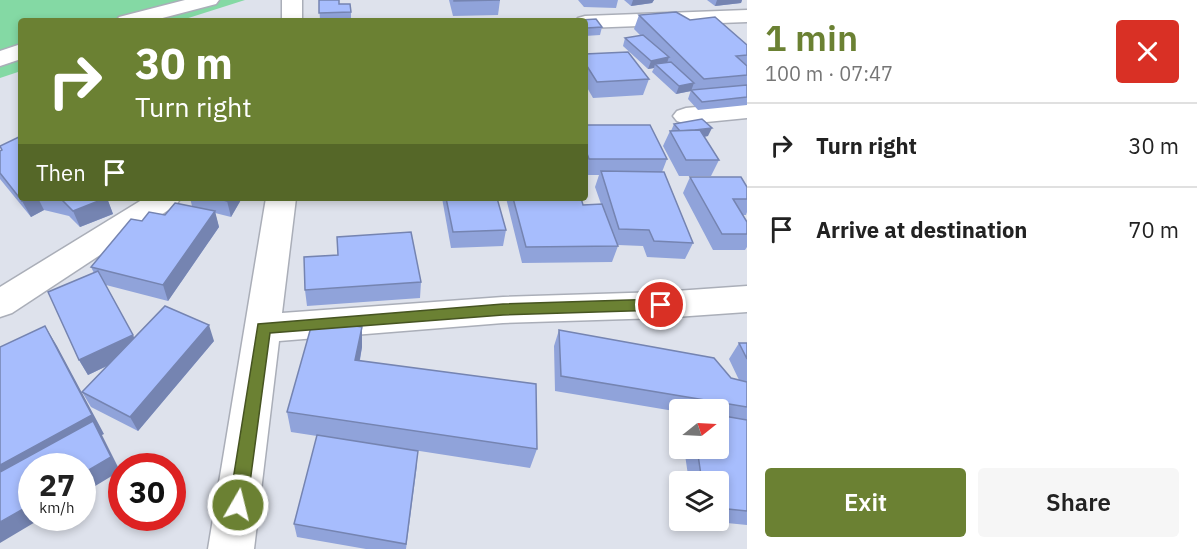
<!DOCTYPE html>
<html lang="en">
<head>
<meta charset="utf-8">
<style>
	:root { --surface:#fff; --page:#f6f6f6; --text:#222; --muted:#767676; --line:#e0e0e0; --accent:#6b8133 }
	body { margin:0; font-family:"IBM Plex Sans",sans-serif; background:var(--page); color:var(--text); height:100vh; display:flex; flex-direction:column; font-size:22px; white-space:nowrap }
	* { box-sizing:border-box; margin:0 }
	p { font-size:20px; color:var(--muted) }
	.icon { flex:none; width:33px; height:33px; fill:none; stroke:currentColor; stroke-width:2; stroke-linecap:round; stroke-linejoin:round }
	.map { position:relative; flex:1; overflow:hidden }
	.side { display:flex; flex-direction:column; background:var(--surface); width:450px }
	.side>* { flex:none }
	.banner { position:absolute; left:18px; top:18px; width:570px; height:183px; border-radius:6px; box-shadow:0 3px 9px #0003; background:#6b8133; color:#fff; overflow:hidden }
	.needle { width:39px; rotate:72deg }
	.controls { position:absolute; left:669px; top:399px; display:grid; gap:12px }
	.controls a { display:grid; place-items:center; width:60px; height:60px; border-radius:6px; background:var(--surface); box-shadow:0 3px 9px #0003; font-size:30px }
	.speed { position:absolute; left:18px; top:453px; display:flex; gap:12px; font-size:30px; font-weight:700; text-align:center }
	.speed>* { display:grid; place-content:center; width:78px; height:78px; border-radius:50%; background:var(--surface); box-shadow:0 3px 9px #0003; line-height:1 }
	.speed small { font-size:15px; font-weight:400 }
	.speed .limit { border:9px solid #d22; background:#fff; color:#111 }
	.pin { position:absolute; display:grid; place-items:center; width:51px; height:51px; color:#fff; margin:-26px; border:3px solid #fff; border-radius:50%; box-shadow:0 2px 6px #0007 }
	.me { position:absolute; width:66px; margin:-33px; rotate:8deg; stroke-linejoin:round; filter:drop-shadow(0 0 4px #0008) }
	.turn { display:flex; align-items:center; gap:21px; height:126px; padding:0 18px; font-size:27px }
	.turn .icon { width:78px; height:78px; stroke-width:2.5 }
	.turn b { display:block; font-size:42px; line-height:51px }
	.then { display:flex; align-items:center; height:57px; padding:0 18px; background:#0003; gap:12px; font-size:22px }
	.round { display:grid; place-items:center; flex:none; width:63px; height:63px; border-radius:6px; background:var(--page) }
	.headline { display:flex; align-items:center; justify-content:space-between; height:102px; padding:0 18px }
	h1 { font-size:36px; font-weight:600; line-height:45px; color:var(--accent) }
	.action { display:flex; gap:12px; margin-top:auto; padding:12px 18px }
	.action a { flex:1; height:69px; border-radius:6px; background:var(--accent); color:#fff; font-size:24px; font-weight:600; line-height:69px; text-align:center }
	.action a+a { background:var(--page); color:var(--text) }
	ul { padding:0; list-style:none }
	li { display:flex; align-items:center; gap:18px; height:84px; padding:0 18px; border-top:2px solid var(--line) }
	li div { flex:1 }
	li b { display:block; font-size:22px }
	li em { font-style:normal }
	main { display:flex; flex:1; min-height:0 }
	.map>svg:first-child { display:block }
	.green { fill:#84d9a4 }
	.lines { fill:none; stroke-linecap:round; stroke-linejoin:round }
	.street-casing { stroke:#aaaeb8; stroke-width:3 }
	.street { fill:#fff; fill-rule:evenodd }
	.wall { fill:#90a3da }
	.shaded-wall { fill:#7584b1 }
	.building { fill:#a7bdfd; stroke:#7584b1; stroke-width:1.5 }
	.route { fill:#6b8133; stroke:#465421; stroke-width:1.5 }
</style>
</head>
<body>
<main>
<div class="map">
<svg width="747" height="549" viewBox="0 0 747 549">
	<rect width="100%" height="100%" fill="#dee2ec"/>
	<!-- green -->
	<polygon class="green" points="0,0 245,0 179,21 21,21 21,71 0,78"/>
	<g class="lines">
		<!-- street casing -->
		<g class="street-casing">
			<g id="street">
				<polygon points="185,0 219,0 216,4 151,21 116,21 119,17"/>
				<rect x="282" y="0" width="20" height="21"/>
				<polygon points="747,10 747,22 585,28 585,21 575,21 578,18 585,16"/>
				<polygon points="21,44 21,59 0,66 0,51"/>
				<polygon points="747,102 747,118 686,124 677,121 673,116 677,111 686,108"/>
				<polygon points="145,198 181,198 176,205 12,313 0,317 0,287"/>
				<polygon points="266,198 296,198 282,313 503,297 661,292 747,286 747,312 661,318 503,323 279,341 254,549 208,549"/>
			</g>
		</g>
		<!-- street -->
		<use href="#street" class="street"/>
	</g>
	<!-- wall -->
	<g class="wall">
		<polygon points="319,0 339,4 351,12 351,21 320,21"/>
		<polygon points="449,0 500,0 498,15 453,16"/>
		<polygon points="578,0 618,0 616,8 584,7"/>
		<polygon points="624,0 654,0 652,3 631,6"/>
		<polygon points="707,0 742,0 741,3 715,6"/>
		<polygon points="639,15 690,20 747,45 747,105 698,110 688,99 691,90 693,90 692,89 691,91 676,94 652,72 654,68 648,69 623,46 625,38 641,36 634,29"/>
		<polygon points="596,19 602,27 600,35 585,36 585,21 581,20"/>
		<polygon points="585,54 649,79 643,95 593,98 585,84"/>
		<polygon points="674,124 708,136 704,137 719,160 711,176 679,176 663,146 670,131 671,131"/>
		<polygon points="585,125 667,159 662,172 693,243 685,259 647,257 643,246 618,245 618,246 612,262 522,263 506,198 581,198 583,205 601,204 595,187 599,175 585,175"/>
		<polygon points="0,146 21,198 107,198 113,214 80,227 69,216 44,210 31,217 0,179 0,151 2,151"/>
		<polygon points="690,177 747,187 747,212 746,215 743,215 747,222 747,247 745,250 713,250 683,193"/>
		<polygon points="190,198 242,198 231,217 215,213 219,227 168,301 106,285 134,338 214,341 138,431 91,407 82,392 107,366 88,375 79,360 94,273 91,267 165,215 192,206"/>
		<polygon points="318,198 350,198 318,201"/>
		<polygon points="442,198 497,198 506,230 503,246 451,248"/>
		<polygon points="421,282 420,298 307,306 305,290"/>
		<polygon points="362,327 362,347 360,360 537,449 530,468 368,443 417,465 406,549 366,549 297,537 294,524 317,436 291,432 287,412"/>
		<polygon points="559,330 739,380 729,359 739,343 747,343 747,525 697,520 718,520 718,482 689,482 684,448 718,448 718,410 680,410 680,412 555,391 554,346"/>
	</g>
	<!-- shaded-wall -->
	<g class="shaded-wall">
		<polygon points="633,0 654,0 652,3 631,6"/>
		<polygon points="717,0 742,0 741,3 715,6"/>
		<polygon points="669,57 666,66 655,64 654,68 648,69 651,61"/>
		<polygon points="694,83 691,91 676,94 679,86"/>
		<polygon points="712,128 708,136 679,141 682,132"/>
		<polygon points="29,198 38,198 44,210 31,217 22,201"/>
		<polygon points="107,198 113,214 80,227 73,211"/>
		<polygon points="229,198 242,198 231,217 227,201"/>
		<polygon points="215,211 219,227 168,301 163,285"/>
		<polygon points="209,325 214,341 138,431 130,417"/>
		<polygon points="45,326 57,346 104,434 102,435 120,471 82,494 82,474 0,493 0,465"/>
		<polygon points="362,327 362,347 356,380 355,360"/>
		<polygon points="133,335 140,350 88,375 79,360"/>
		<polygon points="32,504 32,518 42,518 0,543 0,522"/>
	</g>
	<!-- building -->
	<g class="building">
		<polygon points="319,0 339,0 339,4 350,4 351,12 319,13"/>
		<polygon points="454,0 500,0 454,1"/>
		<polygon points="676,12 690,20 715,17 747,45 747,55 736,56 747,66 747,75 704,79 639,15"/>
		<polygon points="596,19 602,27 587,28 585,25 585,21 581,20"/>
		<polygon points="643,35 669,57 651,61 625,38"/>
		<polygon points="628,52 649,79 597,82 585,63 585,54"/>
		<polygon points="671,62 694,83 679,86 655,64"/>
		<polygon points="747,85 747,97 702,102 691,90"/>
		<polygon points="702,119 712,128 695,130 680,131 674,124"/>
		<polygon points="585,125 650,125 667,159 589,159 585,148"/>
		<polygon points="700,130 719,160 686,160 670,131"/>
		<polygon points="21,136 21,198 29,198 22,201 0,173 0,151 2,150 0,146"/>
		<polygon points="601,171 664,172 693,243 654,241 649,230 619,229"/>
		<polygon points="690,177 741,177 747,187 747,199 733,199 747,222 747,234 722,234"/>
		<polygon points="54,198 106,198 73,211 62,200"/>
		<polygon points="217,198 229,198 227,201"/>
		<polygon points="446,198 497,198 506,230 453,232"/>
		<polygon points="513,198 581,198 583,205 602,204 618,246 526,247"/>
		<polygon points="175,203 215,211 163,285 91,267 131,219 142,221 149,212 165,215"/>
		<polygon points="411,232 421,282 305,290 304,257 338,255 337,237"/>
		<polygon points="98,271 133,335 79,360 48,292"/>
		<polygon points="165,306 209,325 130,417 82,392"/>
		<polygon points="313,320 362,327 355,360 536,384 537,449 287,412"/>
		<polygon points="45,326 92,415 0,465 0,347"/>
		<polygon points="559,330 714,358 731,378 747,382 747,407 561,376"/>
		<polygon points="739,343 747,343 747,359"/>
		<polygon points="718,415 747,420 747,511 718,508 718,482 702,482 697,448 718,448"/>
		<polygon points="93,421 111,457 82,474 82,466 32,466 32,504 0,522 0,472"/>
		<polygon points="317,435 418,451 406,544 294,524"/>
	</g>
	<!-- route -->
	<polygon class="route" points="661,299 668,305 661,310 503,315 270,333 247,505 244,511 238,514 231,511 229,505 258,324 503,304"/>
</svg>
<div class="controls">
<a><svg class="needle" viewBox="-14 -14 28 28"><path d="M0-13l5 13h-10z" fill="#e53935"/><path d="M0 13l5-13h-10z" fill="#767676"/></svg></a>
<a><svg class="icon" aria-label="layers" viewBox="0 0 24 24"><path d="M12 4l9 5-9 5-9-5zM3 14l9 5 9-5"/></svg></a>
</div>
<div class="speed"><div>27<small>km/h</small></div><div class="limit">30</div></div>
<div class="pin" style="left:661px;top:305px;background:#d93025"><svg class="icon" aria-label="arrive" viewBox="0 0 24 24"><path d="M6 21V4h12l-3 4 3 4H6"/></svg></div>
<svg class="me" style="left:238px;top:505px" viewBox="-20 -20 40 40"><circle r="17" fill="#6b8133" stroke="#fff" stroke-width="3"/><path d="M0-11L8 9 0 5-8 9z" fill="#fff"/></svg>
<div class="banner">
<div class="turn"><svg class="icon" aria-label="right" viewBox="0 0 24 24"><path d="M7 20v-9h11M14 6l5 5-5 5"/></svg><div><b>30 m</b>Turn right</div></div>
<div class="then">Then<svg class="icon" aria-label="arrive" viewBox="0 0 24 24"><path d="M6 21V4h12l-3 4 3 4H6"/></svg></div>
</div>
</div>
<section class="side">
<div class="headline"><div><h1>1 min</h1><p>100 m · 07:47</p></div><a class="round" style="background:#d93025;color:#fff"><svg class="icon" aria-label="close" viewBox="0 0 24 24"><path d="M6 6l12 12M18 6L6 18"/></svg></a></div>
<ul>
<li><svg class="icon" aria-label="right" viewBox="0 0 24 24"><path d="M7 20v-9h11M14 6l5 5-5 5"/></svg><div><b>Turn right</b></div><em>30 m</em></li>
<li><svg class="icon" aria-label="arrive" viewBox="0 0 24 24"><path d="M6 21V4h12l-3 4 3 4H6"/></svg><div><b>Arrive at destination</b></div><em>70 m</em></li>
</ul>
<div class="action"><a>Exit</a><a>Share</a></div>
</section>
</main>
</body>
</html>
